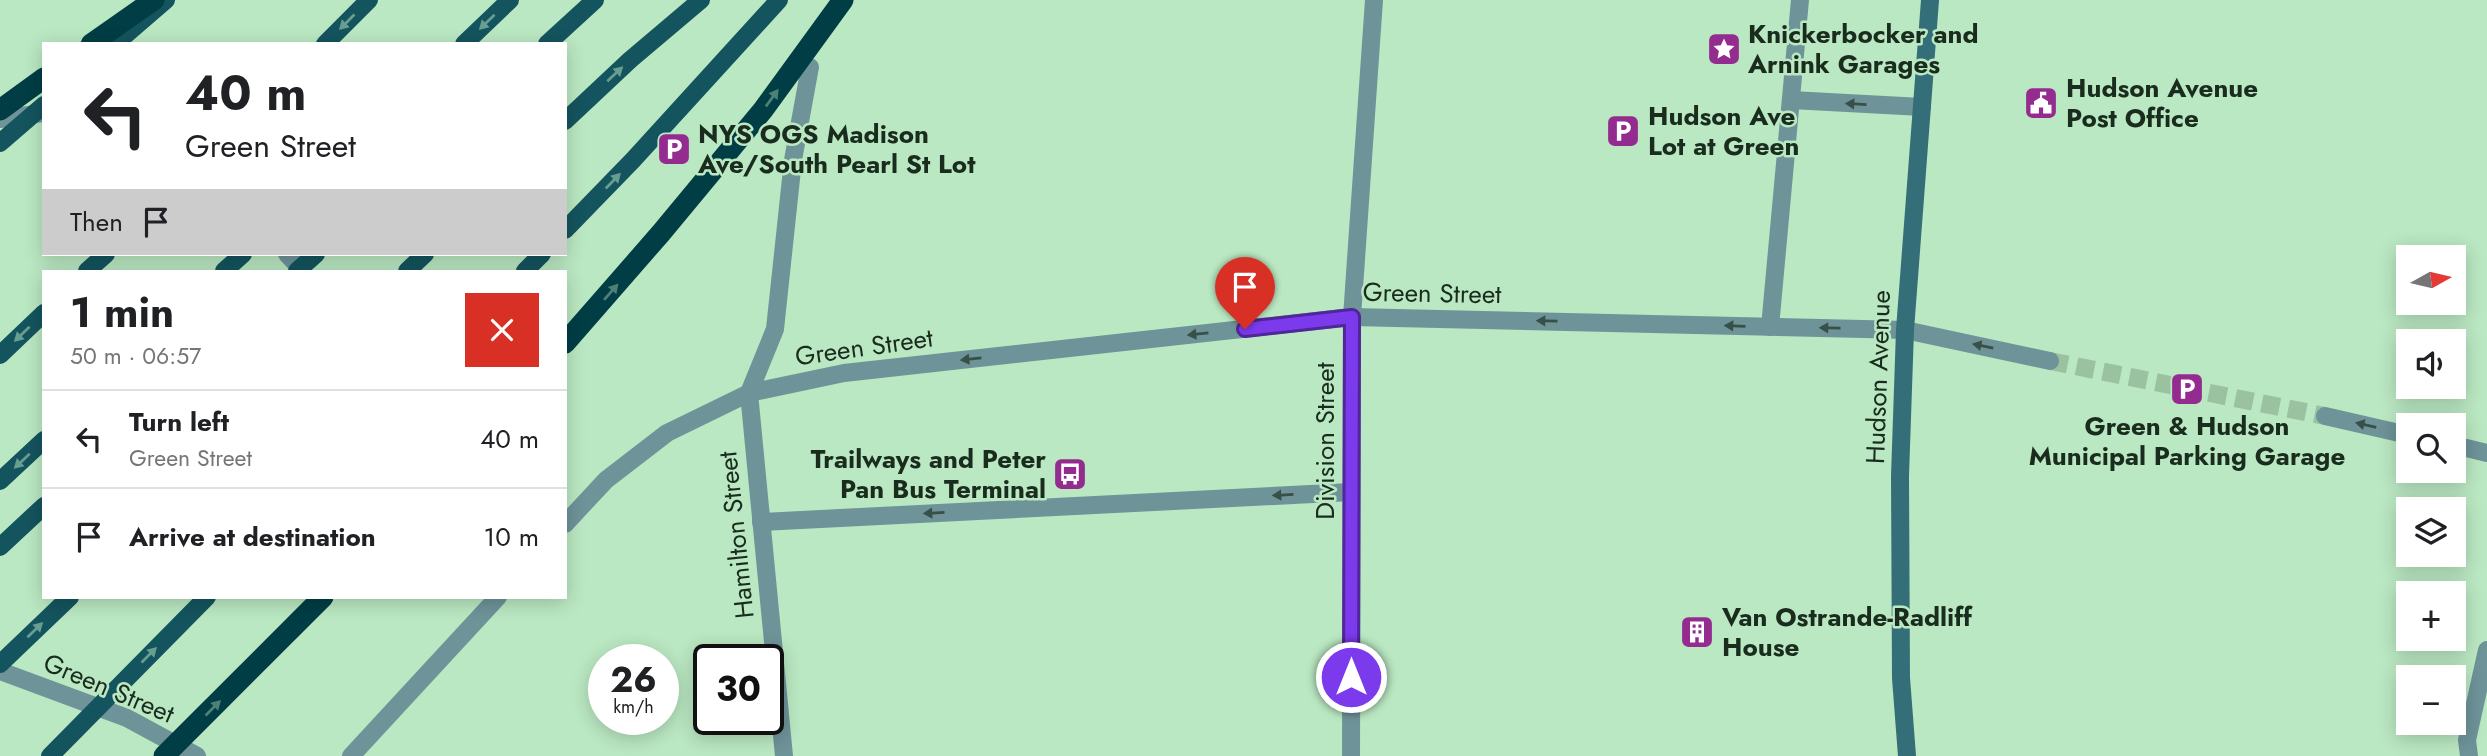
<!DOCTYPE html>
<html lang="en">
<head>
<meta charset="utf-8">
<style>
	:root { --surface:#fff; --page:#f6f6f6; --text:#202124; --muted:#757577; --line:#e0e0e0 }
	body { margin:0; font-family:Jost,sans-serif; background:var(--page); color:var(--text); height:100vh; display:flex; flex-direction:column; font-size:26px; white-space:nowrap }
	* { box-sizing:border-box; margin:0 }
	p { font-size:23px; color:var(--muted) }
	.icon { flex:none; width:38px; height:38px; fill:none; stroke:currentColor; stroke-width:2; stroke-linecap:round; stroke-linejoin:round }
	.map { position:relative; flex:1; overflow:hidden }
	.details { position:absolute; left:42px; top:270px; width:525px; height:329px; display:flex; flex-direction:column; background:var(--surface); border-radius:0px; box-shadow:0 4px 18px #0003 }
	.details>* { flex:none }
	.hud { position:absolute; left:42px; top:42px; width:525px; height:214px; border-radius:0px; box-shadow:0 4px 18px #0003; background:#fff; color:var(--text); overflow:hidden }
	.needle { width:46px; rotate:82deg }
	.buttons { position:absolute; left:2396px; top:245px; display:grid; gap:14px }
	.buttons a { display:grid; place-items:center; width:70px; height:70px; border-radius:0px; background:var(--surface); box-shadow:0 4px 18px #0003; font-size:35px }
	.speed { position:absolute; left:588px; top:644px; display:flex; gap:14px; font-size:35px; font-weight:700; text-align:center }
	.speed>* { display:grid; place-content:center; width:91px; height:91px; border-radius:50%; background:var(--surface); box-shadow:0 4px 18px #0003; line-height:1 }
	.speed small { font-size:18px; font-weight:400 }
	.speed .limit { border:4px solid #111; border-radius:10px; background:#fff; color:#111 }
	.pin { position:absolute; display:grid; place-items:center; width:60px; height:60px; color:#fff; margin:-72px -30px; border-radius:50% 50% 50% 0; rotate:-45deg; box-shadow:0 0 7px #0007 }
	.pin .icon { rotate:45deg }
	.me { position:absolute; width:77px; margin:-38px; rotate:0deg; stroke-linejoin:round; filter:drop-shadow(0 0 5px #0008) }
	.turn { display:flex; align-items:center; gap:24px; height:147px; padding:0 28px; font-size:32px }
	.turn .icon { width:91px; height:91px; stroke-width:2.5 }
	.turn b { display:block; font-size:49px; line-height:60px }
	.then { display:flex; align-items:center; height:66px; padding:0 28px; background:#0003; gap:14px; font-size:26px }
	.round { display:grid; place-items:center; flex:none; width:74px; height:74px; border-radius:0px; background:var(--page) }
	.overview { display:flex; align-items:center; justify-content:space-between; height:119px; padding:0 28px }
	h1 { font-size:42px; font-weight:700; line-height:52px }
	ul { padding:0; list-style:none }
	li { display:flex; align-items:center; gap:21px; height:98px; padding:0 28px; border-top:2px solid var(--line) }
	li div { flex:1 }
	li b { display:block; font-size:26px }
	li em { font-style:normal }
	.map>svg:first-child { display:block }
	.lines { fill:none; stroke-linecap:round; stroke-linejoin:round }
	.street-tunnel { stroke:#9ac2a1; stroke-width:18; stroke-dasharray:18 9; stroke-linecap:butt }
	.lane { stroke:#6e9399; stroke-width:18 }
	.street { stroke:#6e9399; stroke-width:18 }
	.secondary { stroke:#346f79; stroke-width:18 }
	.primary { stroke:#14545e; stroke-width:18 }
	.highway { stroke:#013d45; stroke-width:21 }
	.primary-bridge { stroke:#14545e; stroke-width:18 }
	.highway-bridge { stroke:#013d45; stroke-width:21 }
	.oneway { fill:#679e90 }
	.oneway2 { fill:#4b8177 }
	.oneway3 { fill:#375048 }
	.route-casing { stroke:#51269a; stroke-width:18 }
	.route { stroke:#7c3aed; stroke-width:12 }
	.labels { text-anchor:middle; stroke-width:5; stroke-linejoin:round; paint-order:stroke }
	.poi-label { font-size:26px; font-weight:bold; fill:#1a2c1d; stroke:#bae8c2; text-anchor:start }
	.street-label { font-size:26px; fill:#1a2c1d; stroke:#bae8c2 }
</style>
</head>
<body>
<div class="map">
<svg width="2487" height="756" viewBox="0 0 2487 756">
	<rect width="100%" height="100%" fill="#bae8c2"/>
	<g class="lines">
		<!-- street-tunnel -->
		<polyline class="street-tunnel" points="2050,361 2325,416"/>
		<!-- lane -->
		<g class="lane">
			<polyline points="1791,100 1922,107"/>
			<polyline points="0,119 42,113"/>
			<polyline points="287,254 303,271"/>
			<polyline points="1770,327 1800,0"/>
			<polyline points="749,393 775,329 793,160 810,67"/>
			<polyline points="761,522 1351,492"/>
			<polyline points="2469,756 2467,740 2487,650"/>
		</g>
		<!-- street -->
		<g class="street">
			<polyline points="749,393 784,756"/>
			<polyline points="2325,416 2408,435"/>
			<polyline points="2454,445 2487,453"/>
			<polyline points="565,524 606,480 667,433 749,393 844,373 1352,317 1905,330 2050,361"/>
			<polyline points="0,671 127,718 197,756"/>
			<polyline points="351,756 498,597"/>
			<polyline points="1351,756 1352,317 1374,0"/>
		</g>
		<!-- secondary -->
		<polyline class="secondary" points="1907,756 1901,678 1900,476 1905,330 1930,0"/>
		<!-- primary -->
		<g class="primary">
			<polyline points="115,44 166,0"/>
			<polyline points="325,44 369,0"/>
			<polyline points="464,44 510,0"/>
			<polyline points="547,44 595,0"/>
			<polyline points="565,121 630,60 701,0"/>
			<polyline points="565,230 633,160 779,0"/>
			<polyline points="87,271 106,254"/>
			<polyline points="224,271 243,254"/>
			<polyline points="407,271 425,254"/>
			<polyline points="525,271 542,254"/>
			<polyline points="0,355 44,313"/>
			<polyline points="0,481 44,440"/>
			<polyline points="0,547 44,506"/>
			<polyline points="0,664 70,597"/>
		</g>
		<!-- highway -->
		<g class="highway">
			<polyline points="91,44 154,0"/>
			<polyline points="0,110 44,78"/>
			<polyline points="565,343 661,233 763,110 843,0"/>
		</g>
		<!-- primary-bridge -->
		<g class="primary-bridge">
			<polyline points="0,143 44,105"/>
			<polyline points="297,271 316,254"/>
			<polyline points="50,756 207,597"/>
		</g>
		<!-- highway-bridge -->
		<polyline class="highway-bridge" points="164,756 323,597"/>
	</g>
	<!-- one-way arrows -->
	<defs><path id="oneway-solid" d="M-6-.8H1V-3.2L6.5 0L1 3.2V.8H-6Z" transform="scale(1.75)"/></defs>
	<g class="oneway">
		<use href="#oneway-solid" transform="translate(347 22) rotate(135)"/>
		<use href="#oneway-solid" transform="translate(487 22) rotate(136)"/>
		<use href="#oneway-solid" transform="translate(615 74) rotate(-43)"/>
		<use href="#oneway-solid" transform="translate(613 181) rotate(-46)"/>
		<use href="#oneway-solid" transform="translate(22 334) rotate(136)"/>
		<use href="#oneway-solid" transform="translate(22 461) rotate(137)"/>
		<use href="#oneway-solid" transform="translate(35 630) rotate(-44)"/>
		<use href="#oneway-solid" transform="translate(149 655) rotate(-45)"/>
	</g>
	<g class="oneway2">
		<use href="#oneway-solid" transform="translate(772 98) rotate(-54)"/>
		<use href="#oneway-solid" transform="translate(611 292) rotate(-49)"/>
		<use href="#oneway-solid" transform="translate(213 708) rotate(-45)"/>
	</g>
	<g class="oneway3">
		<use href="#oneway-solid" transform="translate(1856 104) rotate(-177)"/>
		<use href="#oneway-solid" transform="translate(1547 321) rotate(-179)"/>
		<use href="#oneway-solid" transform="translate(1735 326) rotate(-178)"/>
		<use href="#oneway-solid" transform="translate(1830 328) rotate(-179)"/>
		<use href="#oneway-solid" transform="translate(1198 334) rotate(174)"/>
		<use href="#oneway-solid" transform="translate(1983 346) rotate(-168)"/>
		<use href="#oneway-solid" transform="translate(971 359) rotate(174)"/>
		<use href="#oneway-solid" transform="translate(2366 425) rotate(-167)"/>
		<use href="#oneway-solid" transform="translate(1283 495) rotate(177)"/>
		<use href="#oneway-solid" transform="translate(934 513) rotate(177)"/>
	</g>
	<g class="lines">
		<!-- route casing -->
		<g class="route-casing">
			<polyline id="route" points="1245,329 1352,317 1351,677"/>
		</g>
		<!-- route -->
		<use href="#route" class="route"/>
	</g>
	<!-- icons -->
	<defs>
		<g id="sight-square" transform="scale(1.75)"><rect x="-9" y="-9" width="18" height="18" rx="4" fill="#942c90" stroke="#bae8c2"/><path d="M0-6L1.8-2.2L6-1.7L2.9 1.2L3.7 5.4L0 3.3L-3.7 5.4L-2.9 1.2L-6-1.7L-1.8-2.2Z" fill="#fff"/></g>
		<g id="civic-square" transform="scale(1.75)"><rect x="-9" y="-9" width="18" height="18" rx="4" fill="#942c90" stroke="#bae8c2"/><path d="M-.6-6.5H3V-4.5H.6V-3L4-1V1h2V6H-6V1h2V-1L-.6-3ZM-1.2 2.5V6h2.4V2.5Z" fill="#fff"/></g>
		<g id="parking-square" transform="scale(1.75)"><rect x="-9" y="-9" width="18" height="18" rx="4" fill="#942c90" stroke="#bae8c2"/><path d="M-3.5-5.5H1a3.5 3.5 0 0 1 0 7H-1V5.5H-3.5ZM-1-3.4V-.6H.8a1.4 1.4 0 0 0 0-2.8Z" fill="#fff"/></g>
		<g id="bus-square" transform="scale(1.75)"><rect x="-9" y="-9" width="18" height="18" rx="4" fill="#942c90" stroke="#bae8c2"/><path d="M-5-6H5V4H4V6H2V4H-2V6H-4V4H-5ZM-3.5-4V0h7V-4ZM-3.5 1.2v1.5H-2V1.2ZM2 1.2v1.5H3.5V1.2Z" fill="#fff"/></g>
		<g id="building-square" transform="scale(1.75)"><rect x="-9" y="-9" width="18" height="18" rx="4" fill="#942c90" stroke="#bae8c2"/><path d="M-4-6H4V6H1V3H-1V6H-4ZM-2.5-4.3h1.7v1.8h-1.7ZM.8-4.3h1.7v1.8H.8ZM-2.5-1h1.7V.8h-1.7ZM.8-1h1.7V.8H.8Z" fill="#fff"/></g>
	</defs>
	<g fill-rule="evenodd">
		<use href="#sight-square" x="1724" y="49"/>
		<use href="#civic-square" x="2041" y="103"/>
		<use href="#parking-square" x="1623" y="131"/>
		<use href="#parking-square" x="674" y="149"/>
		<use href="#parking-square" x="2187" y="389"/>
		<use href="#bus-square" x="1070" y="474"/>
		<use href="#building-square" x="1697" y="632"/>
	</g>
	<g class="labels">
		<!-- poi labels -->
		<g class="poi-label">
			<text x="1748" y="43">Knickerbocker and<tspan x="1748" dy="30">Arnink Garages</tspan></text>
			<text x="2066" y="97">Hudson Avenue<tspan x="2066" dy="30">Post Office</tspan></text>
			<text x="1648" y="125">Hudson Ave<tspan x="1648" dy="30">Lot at Green</tspan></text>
			<text x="698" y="143">NYS OGS Madison<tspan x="698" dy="30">Ave/South Pearl St Lot</tspan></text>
			<text x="2187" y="435" text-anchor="middle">Green &amp; Hudson<tspan x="2187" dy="30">Municipal Parking Garage</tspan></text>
			<text x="1046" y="468" text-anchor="end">Trailways and Peter<tspan x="1046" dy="30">Pan Bus Terminal</tspan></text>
			<text x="1722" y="626">Van Ostrande-Radliff<tspan x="1722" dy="30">House</tspan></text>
		</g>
		<!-- street labels -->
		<g class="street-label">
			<text transform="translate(1432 293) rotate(1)" y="9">Green Street</text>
			<text transform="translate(864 347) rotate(-8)" y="9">Green Street</text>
			<text transform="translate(1878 377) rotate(-88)" y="9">Hudson Avenue</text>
			<text transform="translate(1325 441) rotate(-90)" y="9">Division Street</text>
			<text transform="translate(736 535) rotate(-96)" y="9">Hamilton Street</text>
			<text transform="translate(109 688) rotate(23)" y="9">Green Street</text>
		</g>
	</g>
</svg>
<div class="buttons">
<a><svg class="needle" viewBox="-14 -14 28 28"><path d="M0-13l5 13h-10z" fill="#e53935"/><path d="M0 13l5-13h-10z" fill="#757577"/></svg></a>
<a><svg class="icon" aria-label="sound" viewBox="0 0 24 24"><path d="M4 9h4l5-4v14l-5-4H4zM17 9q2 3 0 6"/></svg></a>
<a><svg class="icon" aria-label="search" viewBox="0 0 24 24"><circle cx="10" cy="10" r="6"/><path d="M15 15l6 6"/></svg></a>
<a><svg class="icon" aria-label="layers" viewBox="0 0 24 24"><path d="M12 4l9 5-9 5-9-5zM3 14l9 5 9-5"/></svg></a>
<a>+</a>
<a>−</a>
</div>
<div class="speed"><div>26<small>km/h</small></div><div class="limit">30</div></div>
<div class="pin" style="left:1245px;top:329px;background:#d93025"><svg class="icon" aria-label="arrive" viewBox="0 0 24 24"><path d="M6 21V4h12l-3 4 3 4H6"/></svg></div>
<svg class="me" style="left:1351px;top:677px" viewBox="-20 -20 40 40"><circle r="17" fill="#7c3aed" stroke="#fff" stroke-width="3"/><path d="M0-11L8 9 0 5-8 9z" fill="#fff"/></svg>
<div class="hud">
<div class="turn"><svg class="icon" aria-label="left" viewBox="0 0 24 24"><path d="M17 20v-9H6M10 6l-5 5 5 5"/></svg><div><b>40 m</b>Green Street</div></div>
<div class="then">Then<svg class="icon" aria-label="arrive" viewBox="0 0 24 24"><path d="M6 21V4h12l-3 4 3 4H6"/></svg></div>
</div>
<section class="details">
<div class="overview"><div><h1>1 min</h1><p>50 m · 06:57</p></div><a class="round" style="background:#d93025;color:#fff"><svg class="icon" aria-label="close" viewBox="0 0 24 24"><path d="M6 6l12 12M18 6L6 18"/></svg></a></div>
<ul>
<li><svg class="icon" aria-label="left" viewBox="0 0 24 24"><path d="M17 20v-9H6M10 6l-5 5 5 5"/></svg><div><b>Turn left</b><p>Green Street</p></div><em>40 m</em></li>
<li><svg class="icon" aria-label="arrive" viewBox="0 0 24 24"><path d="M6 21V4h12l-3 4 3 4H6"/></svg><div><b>Arrive at destination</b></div><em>10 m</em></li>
</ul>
</section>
</div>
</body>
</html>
